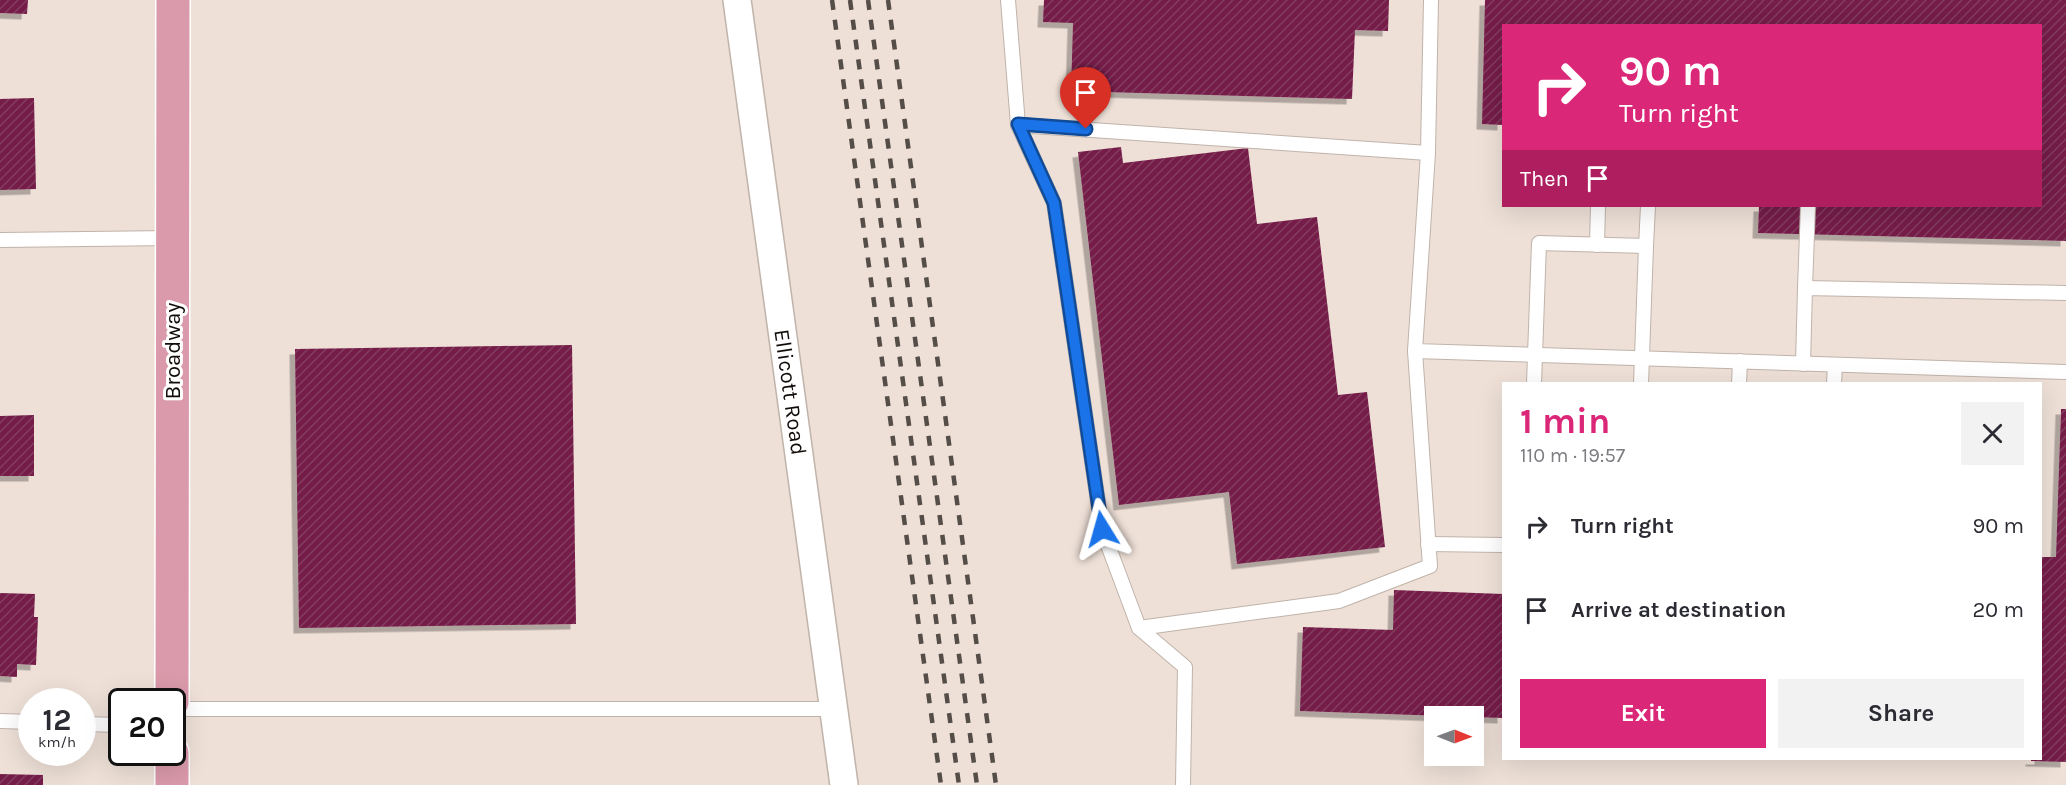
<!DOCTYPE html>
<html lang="en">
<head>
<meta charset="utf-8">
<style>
	:root { --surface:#fff; --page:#f2f2f3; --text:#2b2b33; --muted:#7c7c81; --accent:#db2777 }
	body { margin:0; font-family:Karla,sans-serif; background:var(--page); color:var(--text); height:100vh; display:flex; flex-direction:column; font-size:22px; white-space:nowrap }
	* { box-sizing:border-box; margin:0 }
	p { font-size:20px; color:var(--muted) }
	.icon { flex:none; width:33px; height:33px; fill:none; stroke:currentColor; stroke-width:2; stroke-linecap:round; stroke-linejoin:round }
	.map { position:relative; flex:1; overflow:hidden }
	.sheet { position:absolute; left:1502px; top:382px; width:540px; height:378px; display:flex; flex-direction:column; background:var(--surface); border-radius:0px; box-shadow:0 6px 24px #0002 }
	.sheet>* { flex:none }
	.hud { position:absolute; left:1502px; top:24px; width:540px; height:183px; border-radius:0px; box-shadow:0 6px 24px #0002; background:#db2777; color:#fff; overflow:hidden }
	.needle { width:39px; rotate:91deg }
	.fabs { position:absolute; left:1424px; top:706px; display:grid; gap:12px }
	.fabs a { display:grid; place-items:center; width:60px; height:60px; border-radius:0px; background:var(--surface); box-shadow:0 6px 24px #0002; font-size:30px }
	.speed { position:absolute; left:18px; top:688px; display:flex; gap:12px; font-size:30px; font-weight:700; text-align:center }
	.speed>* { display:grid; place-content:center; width:78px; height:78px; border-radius:50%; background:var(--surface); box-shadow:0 6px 24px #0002; line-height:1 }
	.speed small { font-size:15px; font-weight:400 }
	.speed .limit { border:3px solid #111; border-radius:9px; background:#fff; color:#111 }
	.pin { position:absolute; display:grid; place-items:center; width:51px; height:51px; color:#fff; margin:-62px -26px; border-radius:50% 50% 50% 0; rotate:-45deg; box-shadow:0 0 6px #0007 }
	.pin .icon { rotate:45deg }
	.me { position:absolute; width:66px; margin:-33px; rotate:352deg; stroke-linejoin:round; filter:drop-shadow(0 0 4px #0008) }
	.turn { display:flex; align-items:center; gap:21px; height:126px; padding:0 18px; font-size:27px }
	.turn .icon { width:78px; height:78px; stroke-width:2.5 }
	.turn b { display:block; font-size:42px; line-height:51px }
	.then { display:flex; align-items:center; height:57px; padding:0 18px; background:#0003; gap:12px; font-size:22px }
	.round { display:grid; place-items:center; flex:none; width:63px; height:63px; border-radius:0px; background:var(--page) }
	.headline { display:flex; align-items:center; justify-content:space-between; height:102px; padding:0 18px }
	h1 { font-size:36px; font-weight:700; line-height:45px; color:var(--accent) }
	.action { display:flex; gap:12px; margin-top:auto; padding:12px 18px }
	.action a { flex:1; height:69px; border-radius:0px; background:var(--accent); color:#fff; font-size:24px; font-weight:700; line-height:69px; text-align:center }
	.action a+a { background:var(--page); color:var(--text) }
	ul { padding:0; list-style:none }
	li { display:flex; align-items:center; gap:18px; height:84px; padding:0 18px }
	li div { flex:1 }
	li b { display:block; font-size:22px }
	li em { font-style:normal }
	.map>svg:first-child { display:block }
	.building { fill:url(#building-hatch); filter:url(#shadow) }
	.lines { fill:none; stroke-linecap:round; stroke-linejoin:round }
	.service-casing { stroke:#c0b3aa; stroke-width:16 }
	.minor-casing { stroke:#c0b3aa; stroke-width:30 }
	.trunk-casing { stroke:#fff; stroke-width:36 }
	.service { stroke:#fff; stroke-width:14 }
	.minor { stroke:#fff; stroke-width:27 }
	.trunk { stroke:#da9aab; stroke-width:33 }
	.rail { stroke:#554d48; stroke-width:4.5; stroke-dasharray:10 10; stroke-linecap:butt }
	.route-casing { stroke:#114b97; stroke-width:15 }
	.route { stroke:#1a73e8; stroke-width:10 }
	.labels { text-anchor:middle; stroke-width:6; stroke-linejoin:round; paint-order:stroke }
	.street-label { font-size:22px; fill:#110c09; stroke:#fff }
</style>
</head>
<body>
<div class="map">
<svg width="2066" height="785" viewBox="0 0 2066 785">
	<defs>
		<pattern id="building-hatch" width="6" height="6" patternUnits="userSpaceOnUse" patternTransform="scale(1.5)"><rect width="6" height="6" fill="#741d49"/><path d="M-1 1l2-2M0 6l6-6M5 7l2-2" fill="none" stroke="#823c5f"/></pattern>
		<filter id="shadow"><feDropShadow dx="-5.5" dy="5.5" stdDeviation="0" flood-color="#0004"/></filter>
	</defs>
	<rect width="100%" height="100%" fill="#eee0d7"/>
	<!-- building -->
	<g class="building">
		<polygon points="0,0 28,0 27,14 0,13"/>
		<polygon points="1044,0 1389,0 1388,31 1355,30 1352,99 1071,91 1073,23 1043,22"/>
		<polygon points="1485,0 2066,0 2066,241 1758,233 1759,206 2040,206 2040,26 1503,26 1503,125 1482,124"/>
		<polygon points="34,98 36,189 0,190 0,99"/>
		<polygon points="1121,147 1123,163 1248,148 1257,224 1317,217 1338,395 1367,392 1385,547 1237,564 1229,492 1119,505 1078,152"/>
		<polygon points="572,345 576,624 299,628 295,349"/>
		<polygon points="2061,409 2066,409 2066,762 2031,761 2031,759 2040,759 2040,557 2056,557"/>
		<polygon points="34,415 34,476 0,476 0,416"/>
		<polygon points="1394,590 1503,594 1503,718 1300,711 1303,627 1393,630"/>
		<polygon points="0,593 35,594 34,617 38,617 36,665 17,664 17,677 0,676"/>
		<polygon points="0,774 43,775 43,785 0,785"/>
	</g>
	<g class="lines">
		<!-- service casing -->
		<g class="service-casing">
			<g id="service">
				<polyline points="1008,0 1018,125 1054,203 1102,529 1139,628 1185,667 1183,785"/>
				<polyline points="1431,0 1428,153 1415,351 2066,372"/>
				<polyline points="1018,125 1428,153"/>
				<polyline points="0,240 173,238"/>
				<polyline points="1597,245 1598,206"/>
				<polyline points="1805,288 1808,206"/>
				<polyline points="1803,364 1805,288 2066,293"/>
				<polyline points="1534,384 1539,243 1646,246 1648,206"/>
				<polyline points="1641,384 1646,246"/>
				<polyline points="1739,384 1740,361"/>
				<polyline points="1834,384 1835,365"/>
				<polyline points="1428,544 1503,545"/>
				<polyline points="1139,628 1339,601 1430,566 1415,351"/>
				<polyline points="172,709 834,709"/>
				<polyline points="0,721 32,722"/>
				<polyline points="82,724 122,725"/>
			</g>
		</g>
		<!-- minor casing -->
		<g class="minor-casing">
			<polyline id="minor" points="737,0 844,785"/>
		</g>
		<!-- trunk casing -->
		<g class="trunk-casing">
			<g id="trunk">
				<polyline points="172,702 173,0"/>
				<polyline points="172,785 172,753"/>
			</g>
		</g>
		<!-- service -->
		<use href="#service" class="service"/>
		<!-- minor -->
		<use href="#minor" class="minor"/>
		<!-- trunk -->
		<use href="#trunk" class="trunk"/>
		<!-- rail -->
		<g class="rail">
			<polyline points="832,0 941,785"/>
			<polyline points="850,0 959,785"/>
			<polyline points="868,0 977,785"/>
			<polyline points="888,0 996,785"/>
		</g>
	</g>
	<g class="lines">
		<!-- route casing -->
		<g class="route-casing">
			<polyline id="route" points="1086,129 1018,124 1054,203 1102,529"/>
		</g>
		<!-- route -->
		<use href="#route" class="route"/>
	</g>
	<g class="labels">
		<!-- street labels -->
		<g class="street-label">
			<text transform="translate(172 351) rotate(-90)" y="8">Broadway</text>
			<text transform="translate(791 392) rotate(82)" y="8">Ellicott Road</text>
		</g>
	</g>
</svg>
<div class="fabs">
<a><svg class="needle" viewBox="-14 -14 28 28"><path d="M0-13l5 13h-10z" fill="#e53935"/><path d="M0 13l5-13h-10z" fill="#7c7c81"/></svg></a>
</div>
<div class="speed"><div>12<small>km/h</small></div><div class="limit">20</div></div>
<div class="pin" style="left:1086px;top:129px;background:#d93025"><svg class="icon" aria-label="arrive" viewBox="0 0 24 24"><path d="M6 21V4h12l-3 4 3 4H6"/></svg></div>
<svg class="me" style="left:1102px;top:529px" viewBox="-20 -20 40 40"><path d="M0-17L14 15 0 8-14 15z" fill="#1a73e8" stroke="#fff" stroke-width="4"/></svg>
<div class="hud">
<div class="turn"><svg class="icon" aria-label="right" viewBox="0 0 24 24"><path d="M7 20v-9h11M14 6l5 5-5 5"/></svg><div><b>90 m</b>Turn right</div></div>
<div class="then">Then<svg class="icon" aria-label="arrive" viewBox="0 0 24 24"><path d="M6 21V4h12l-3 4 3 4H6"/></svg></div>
</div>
<section class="sheet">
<div class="headline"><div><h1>1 min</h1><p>110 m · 19:57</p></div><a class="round"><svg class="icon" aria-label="close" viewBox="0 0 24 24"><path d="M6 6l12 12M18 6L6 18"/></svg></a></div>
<ul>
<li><svg class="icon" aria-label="right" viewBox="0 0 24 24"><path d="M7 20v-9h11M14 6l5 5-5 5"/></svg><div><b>Turn right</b></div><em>90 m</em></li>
<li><svg class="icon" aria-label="arrive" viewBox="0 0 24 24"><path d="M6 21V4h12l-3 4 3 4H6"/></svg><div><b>Arrive at destination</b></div><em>20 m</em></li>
</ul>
<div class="action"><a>Exit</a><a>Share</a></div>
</section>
</div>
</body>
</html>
